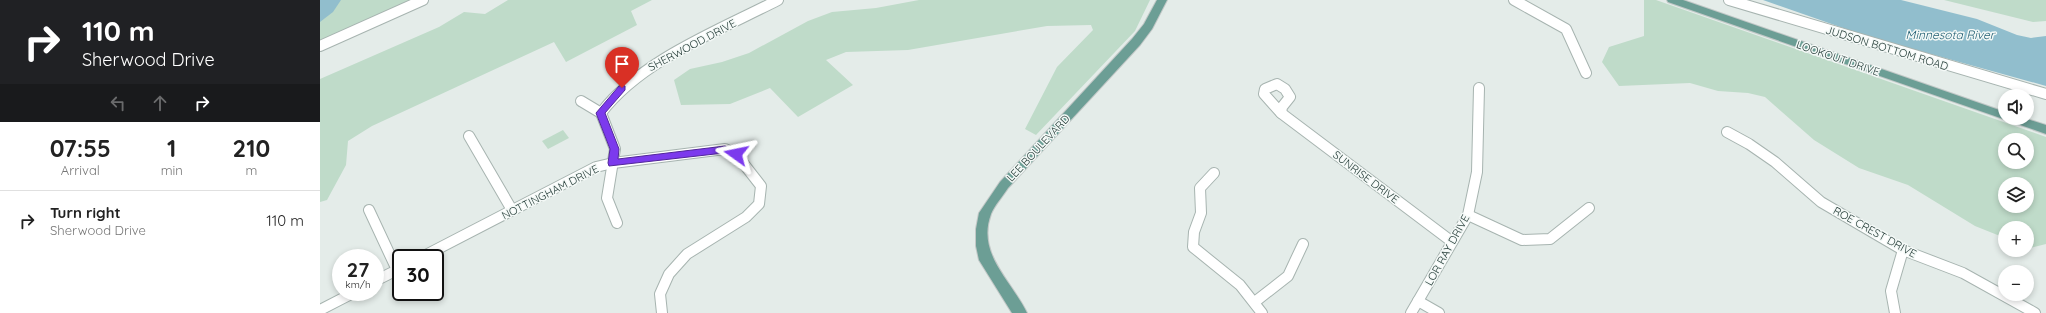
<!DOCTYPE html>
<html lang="en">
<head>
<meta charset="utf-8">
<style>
	:root { --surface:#fff; --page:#f6f6f6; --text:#222; --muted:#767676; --line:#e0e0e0 }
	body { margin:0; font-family:Quicksand,sans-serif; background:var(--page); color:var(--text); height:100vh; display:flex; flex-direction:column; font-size:15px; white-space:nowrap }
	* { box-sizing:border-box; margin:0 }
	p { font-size:13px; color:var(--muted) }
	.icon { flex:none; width:22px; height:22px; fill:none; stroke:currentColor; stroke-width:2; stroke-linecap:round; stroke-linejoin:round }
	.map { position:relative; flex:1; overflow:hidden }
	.side { display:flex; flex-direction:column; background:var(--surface); width:320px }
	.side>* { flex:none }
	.top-card { background:#202124; color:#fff; overflow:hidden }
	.tools { position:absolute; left:1678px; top:89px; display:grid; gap:8px }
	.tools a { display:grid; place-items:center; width:36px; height:36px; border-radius:50%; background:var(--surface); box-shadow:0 2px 6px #0003; font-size:20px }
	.speed { position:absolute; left:12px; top:249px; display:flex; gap:8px; font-size:20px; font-weight:700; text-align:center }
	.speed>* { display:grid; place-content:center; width:52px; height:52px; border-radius:50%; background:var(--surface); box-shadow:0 2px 6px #0003; line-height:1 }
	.speed small { font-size:10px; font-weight:400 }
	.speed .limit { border:2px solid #111; border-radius:6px; background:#fff; color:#111 }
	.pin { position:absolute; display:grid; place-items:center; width:34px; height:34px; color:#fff; margin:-41px -17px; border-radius:50% 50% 50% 0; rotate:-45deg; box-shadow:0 0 4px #0007 }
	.pin .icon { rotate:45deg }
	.me { position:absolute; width:44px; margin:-22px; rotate:282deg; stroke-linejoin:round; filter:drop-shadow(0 0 3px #0008) }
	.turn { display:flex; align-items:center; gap:14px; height:84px; padding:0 16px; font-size:18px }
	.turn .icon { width:52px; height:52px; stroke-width:2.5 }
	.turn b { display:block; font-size:28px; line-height:34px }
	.lanes { display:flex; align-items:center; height:38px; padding:0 16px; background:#0003; justify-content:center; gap:20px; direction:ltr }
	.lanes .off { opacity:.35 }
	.eta { display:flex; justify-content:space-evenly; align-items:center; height:68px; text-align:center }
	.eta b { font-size:24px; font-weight:700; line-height:28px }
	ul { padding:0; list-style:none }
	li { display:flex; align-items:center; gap:12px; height:60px; padding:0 16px; border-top:1px solid var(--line) }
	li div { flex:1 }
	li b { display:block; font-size:15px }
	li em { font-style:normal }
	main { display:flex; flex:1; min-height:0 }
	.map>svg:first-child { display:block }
	.green { fill:#bfdbc9; fill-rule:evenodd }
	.water { fill:#91becd }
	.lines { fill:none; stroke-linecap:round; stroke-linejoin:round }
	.minor-casing { stroke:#a7b4b0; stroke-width:12 }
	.major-casing { stroke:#c2c8c7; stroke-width:2 }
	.minor { stroke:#fff; stroke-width:10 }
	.major { fill:#6c9e95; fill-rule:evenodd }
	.route { fill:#7c3aed; stroke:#51269a }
	.labels { text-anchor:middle; stroke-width:3; stroke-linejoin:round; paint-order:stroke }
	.street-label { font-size:11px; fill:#253c38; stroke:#f4f9f7 }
	.water-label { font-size:12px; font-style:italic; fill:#236074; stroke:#f4f9f7 }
</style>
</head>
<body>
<main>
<section class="side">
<div class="top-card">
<div class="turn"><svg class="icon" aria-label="right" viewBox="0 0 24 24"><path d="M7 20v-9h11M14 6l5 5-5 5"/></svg><div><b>110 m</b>Sherwood Drive</div></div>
<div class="lanes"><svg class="icon off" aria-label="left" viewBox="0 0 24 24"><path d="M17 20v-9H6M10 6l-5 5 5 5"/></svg><svg class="icon off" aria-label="ahead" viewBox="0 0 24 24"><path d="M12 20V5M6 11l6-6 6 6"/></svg><svg class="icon" aria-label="right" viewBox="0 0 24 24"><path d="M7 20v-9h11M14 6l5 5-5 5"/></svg></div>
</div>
<div class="eta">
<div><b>07:55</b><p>Arrival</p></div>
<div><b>1</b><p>min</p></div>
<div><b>210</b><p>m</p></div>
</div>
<ul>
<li><svg class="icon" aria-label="right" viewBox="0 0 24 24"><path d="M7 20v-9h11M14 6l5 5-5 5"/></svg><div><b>Turn right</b><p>Sherwood Drive</p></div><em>110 m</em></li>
</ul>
</section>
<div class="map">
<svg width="1726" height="313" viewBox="0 0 1726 313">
	<rect width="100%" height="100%" fill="#e4ece9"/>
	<!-- green -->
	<g class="green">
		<polygon points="0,0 103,0 0,46"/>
		<polygon points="188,0 332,0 311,11 317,25 246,62 234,42 52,126 28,141 26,165 7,200 0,202 0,79 119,27 144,12 165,14"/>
		<polygon points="599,0 830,0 815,31 716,135 705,129 737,67 773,30 771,25 727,26 588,50 526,52 506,60 533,85 478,117 450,88 410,104 361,105 354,80 370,69 402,62 429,53 488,21 512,12 556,8"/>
		<path d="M1324,0H1336L1726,137V244L1710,248L1707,247V228H1685V238L1655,226L1588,185L1539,168L1494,140L1445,97L1428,93L1398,91L1370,83L1299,86L1282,62L1289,47L1324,36ZM1685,140H1707V162H1685ZM1685,184H1707V206H1685Z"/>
		<polygon points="1624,0 1726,0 1726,21 1713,22"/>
		<polygon points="243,130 249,138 228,149 222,141"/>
	</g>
	<!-- water -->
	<g class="water">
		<polygon points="0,0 21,0 13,12 0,22"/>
		<polygon points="1443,0 1581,0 1657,19 1697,35 1711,38 1726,36 1726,86 1546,36"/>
	</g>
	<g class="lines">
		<!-- minor casing -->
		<g class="minor-casing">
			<g id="minor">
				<polyline points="1194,0 1246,29 1266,73"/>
				<polyline points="1409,0 1726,94"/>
				<polyline points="0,46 103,0"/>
				<polygon points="957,84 965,89 970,97 962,107 961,113 944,94 945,89"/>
				<polyline points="261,101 281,113"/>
				<polyline points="961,113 1131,241"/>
				<polyline points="1407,132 1429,144 1455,162 1501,202 1583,250 1643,273 1715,313"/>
				<polyline points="149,136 192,210"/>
				<polyline points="894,173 880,188 881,213 874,232 873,247 920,285 942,313"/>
				<polyline points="49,210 77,270"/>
				<polyline points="1148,215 1202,240 1230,239 1269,208"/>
				<path d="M297,223L287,198L295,149L281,113C321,60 400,30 458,0"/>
				<polyline points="100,258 276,167 293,163 405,149 416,154 441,186 439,204 426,217 367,254 349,274 340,294 342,313"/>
				<polyline points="55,281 81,268"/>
				<polyline points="936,301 968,276 983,244"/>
				<polyline points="1098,301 1119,313"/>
				<polyline points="0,310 35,292"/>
				<polyline points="1091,313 1148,215 1157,172 1159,88"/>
				<polyline points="1575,313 1571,291 1583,250"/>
			</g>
		</g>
		<!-- major casing -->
		<g class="major-casing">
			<g id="major">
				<path d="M837,0H847L832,29L820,45L688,188C683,196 674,206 671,214C656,254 692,281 707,313H692L659,260L656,246V229L659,213L680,182L812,39L824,24Z"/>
				<polygon points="1347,0 1363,0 1685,112 1685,118 1704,118 1726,125 1726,134 1348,2"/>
			</g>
		</g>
		<!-- minor -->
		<use href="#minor" class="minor"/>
		<!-- major -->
		<use href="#major" class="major"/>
	</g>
	<!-- route -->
	<polygon class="route" points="302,85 305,86 305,90 285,113 299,149 298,159 405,146 419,151 419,156 416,157 404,153 289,166 288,163 290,149 276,113 299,86"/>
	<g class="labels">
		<!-- street labels -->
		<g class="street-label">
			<text transform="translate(372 45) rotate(-28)" y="4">SHERWOOD DRIVE</text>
			<text transform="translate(1567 48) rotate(17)" y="4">JUDSON BOTTOM ROAD</text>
			<text transform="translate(1518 58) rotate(19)" y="4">LOOKOUT DRIVE</text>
			<text transform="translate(718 148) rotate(-47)" y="4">LEE BOULEVARD</text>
			<text transform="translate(1046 177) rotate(37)" y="4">SUNRISE DRIVE</text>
			<text transform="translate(230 192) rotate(-27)" y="4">NOTTINGHAM DRIVE</text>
			<text transform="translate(1555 232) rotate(29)" y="4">ROE CREST DRIVE</text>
			<text transform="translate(1127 250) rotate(-61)" y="4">LOR RAY DRIVE</text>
		</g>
		<!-- water labels -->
		<g class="water-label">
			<text x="1630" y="39">Minnesota River</text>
		</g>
	</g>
</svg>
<div class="tools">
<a><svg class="icon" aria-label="sound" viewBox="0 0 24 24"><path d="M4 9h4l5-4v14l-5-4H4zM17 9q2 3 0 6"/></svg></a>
<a><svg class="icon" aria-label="search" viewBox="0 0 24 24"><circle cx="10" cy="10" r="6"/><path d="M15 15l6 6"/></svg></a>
<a><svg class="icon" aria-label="layers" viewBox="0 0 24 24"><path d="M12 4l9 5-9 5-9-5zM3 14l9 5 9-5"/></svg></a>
<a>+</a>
<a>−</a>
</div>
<div class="speed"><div>27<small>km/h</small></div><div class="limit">30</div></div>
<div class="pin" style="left:302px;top:88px;background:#d93025"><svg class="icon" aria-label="arrive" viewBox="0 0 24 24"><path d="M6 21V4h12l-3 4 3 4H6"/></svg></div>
<svg class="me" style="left:416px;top:154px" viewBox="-20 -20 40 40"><path d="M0-17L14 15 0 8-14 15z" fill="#7c3aed" stroke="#fff" stroke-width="4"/></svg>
</div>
</main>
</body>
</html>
